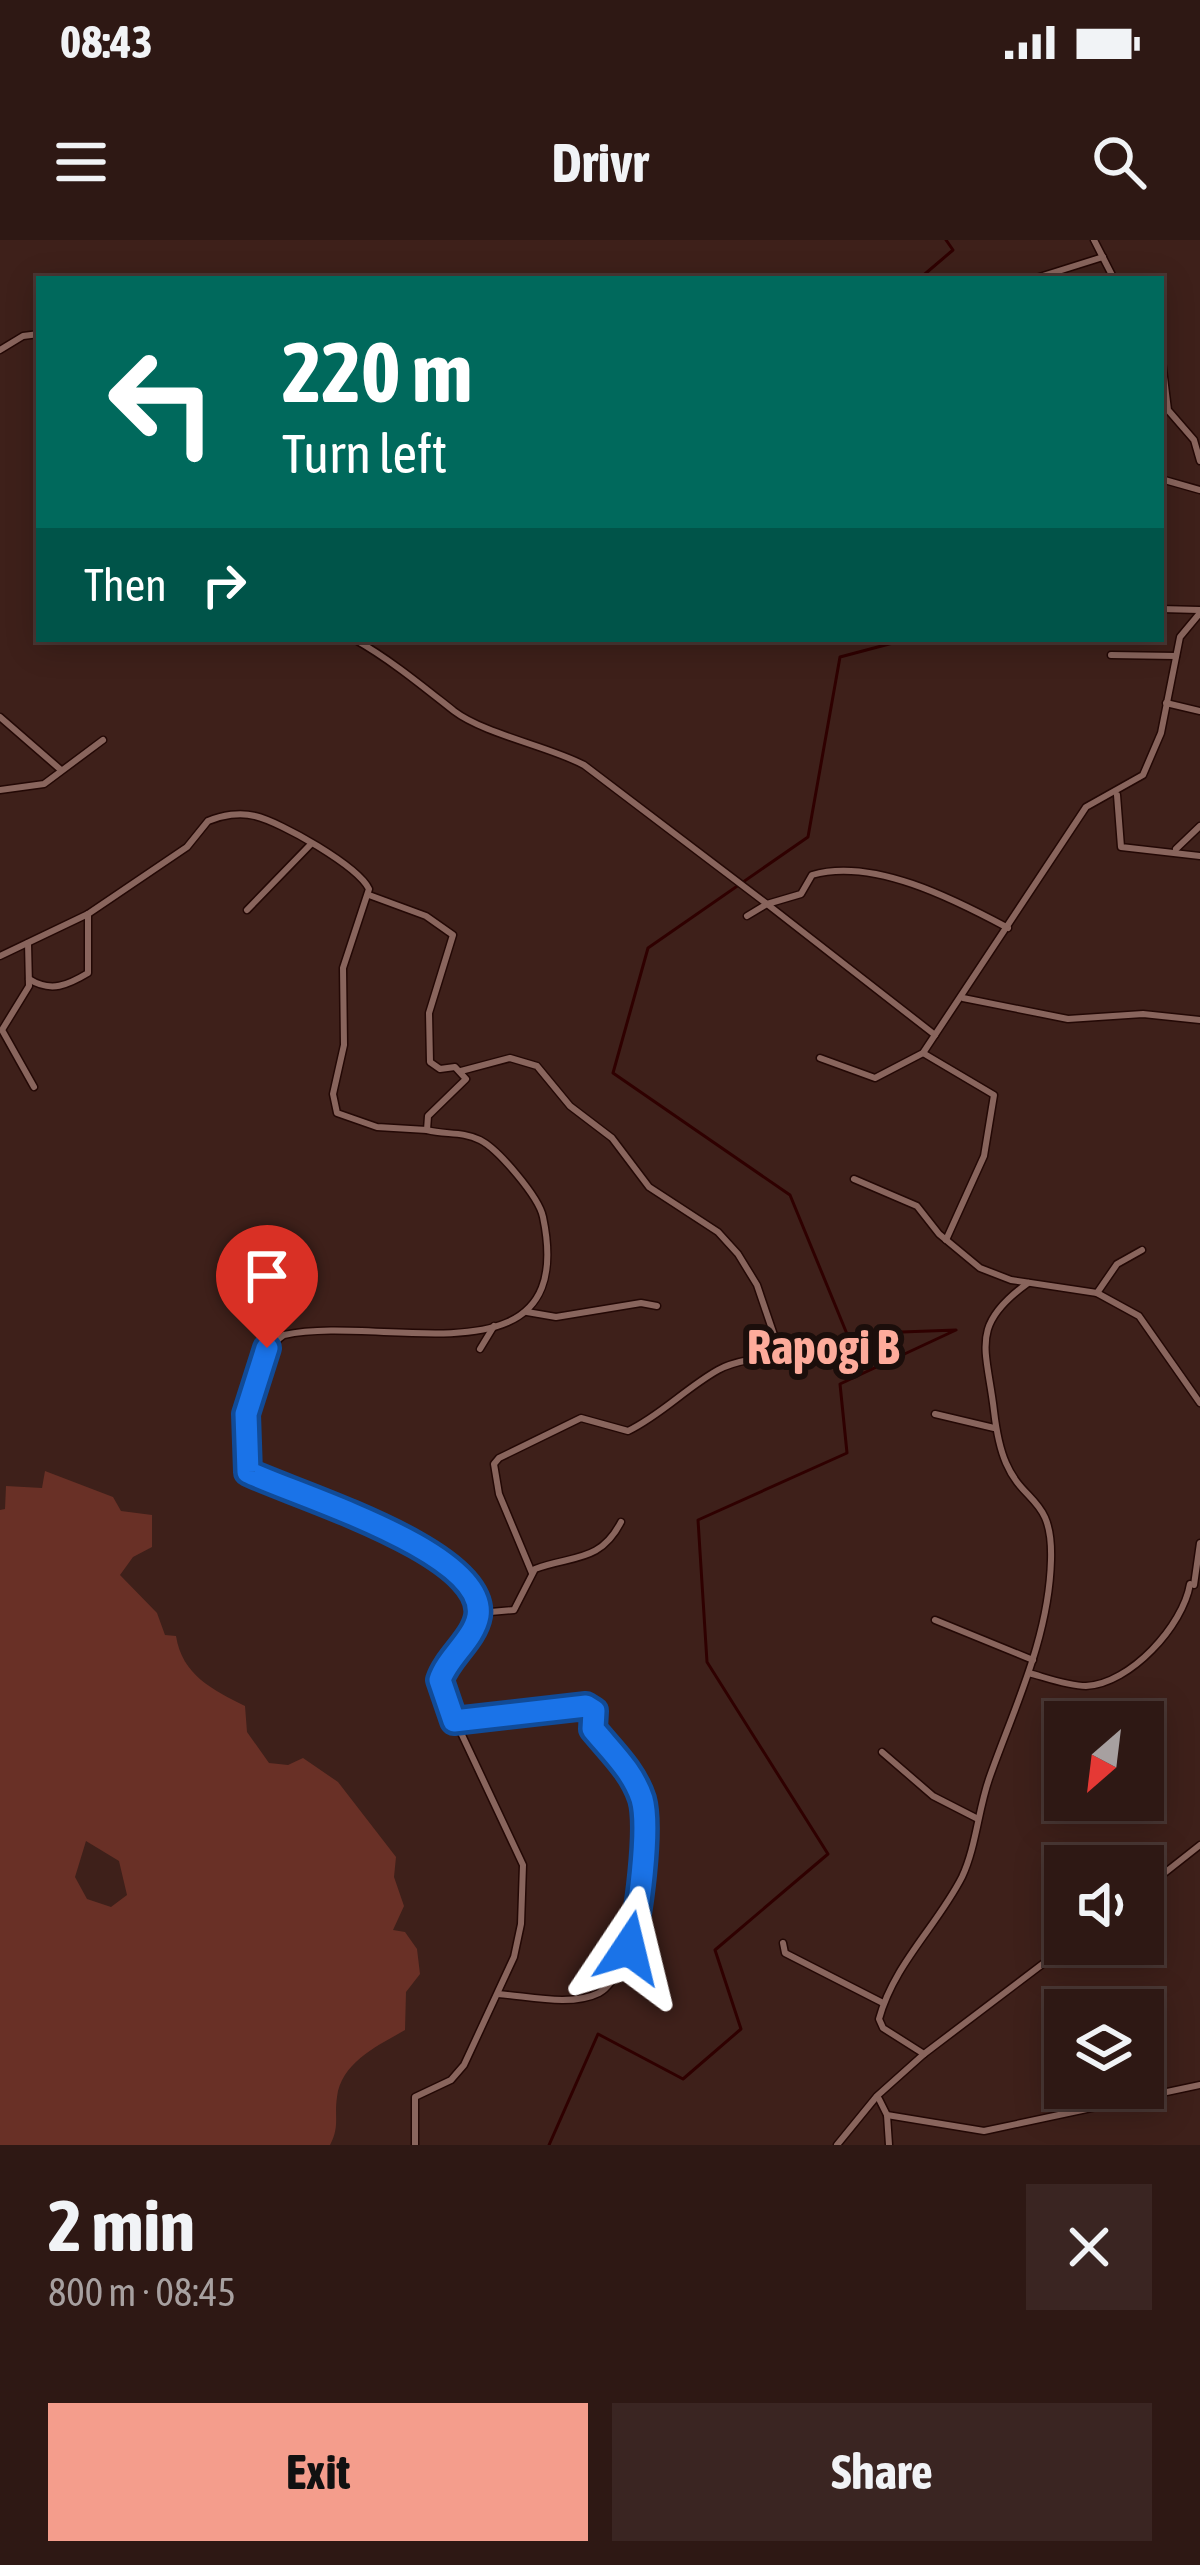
<!DOCTYPE html>
<html lang="en">
<head>
<meta charset="utf-8">
<style>
	:root { --surface:#2e1814; --page:#3a2522; --text:#f1f3f6; --muted:#a7a0a0; --line:#493734; --accent:#f49d8c }
	body { margin:0; font-family:"Asap Condensed",sans-serif; background:var(--page); color:var(--text); height:100vh; display:flex; flex-direction:column; font-size:45px; white-space:nowrap }
	* { box-sizing:border-box; margin:0 }
	p { font-size:39px; color:var(--muted) }
	.icon { flex:none; width:66px; height:66px; fill:none; stroke:currentColor; stroke-width:2; stroke-linecap:round; stroke-linejoin:round }
	.map { position:relative; height:1905px; overflow:hidden }
	.sheet { display:flex; flex-direction:column; background:var(--surface); flex:1 }
	.sheet>* { flex:none }
	.hud { position:absolute; left:36px; top:36px; width:1128px; height:366px; border-radius:0px; box-shadow:0 6px 30px #0003,0 0 0 3px var(--line); background:#00695c; color:#fff; overflow:hidden }
	.needle { width:78px; rotate:208deg }
	.controls { position:absolute; left:1044px; top:1461px; display:grid; gap:24px }
	.controls a { display:grid; place-items:center; width:120px; height:120px; border-radius:0px; background:var(--surface); box-shadow:0 6px 30px #0003,0 0 0 3px var(--line); font-size:60px }
	.pin { position:absolute; display:grid; place-items:center; width:102px; height:102px; color:#fff; margin:-123px -51px; border-radius:50% 50% 50% 0; rotate:-45deg; box-shadow:0 0 12px #0007 }
	.pin .icon { rotate:45deg }
	.me { position:absolute; width:132px; margin:-66px; rotate:10deg; stroke-linejoin:round; filter:drop-shadow(0 0 9px #0008) }
	.turn { display:flex; align-items:center; gap:42px; height:252px; padding:0 48px; font-size:54px }
	.turn .icon { width:156px; height:156px; stroke-width:2.5 }
	.turn b { display:block; font-size:84px; line-height:102px }
	.then { display:flex; align-items:center; height:114px; padding:0 48px; background:#0003; gap:24px; font-size:45px }
	.round { display:grid; place-items:center; flex:none; width:126px; height:126px; border-radius:0px; background:var(--page) }
	.head { display:flex; align-items:center; justify-content:space-between; height:204px; padding:0 48px }
	h1 { font-size:72px; font-weight:700; line-height:90px }
	.cta { display:flex; gap:24px; margin-top:auto; padding:24px 48px }
	.cta a { flex:1; height:138px; border-radius:0px; background:var(--accent); color:#111; font-size:48px; font-weight:700; line-height:138px; text-align:center }
	.cta a+a { background:var(--page); color:var(--text) }
	.status { display:flex; justify-content:space-between; align-items:center; height:84px; padding:0 60px; background:var(--surface); direction:ltr }
	.status svg { height:33px; fill:currentColor }
	header { display:flex; justify-content:space-between; align-items:center; height:156px; padding:0 48px; background:var(--surface); font-size:54px; font-weight:700 }
	.map>svg:first-child { display:block }
	.green { fill:#693026; fill-rule:evenodd }
	.lines { fill:none; stroke-linecap:round; stroke-linejoin:round }
	.stream { stroke:#2f0000; stroke-width:3 }
	.street-casing { stroke:#230805; stroke-width:9 }
	.street { stroke:#89655d; stroke-width:6 }
	.route-casing { stroke:#114b97; stroke-width:30 }
	.route { stroke:#1a73e8; stroke-width:21 }
	.labels { text-anchor:middle; stroke-width:12; stroke-linejoin:round; paint-order:stroke }
	.quarter-label { font-size:48px; font-weight:bold; fill:#fdab9b; stroke:#1b0e0b }
</style>
</head>
<body>
<div class="status"><b>08:43</b><svg viewBox="0 0 49 12"><path d="M0 12V9h3v3zM5 12V6h3v6zM10 12V3h3v9zM15 12V0h3v12zM26 1h20v11H26zM47 4h2v5h-2z"/></svg></div>
<header><svg class="icon" aria-label="menu" viewBox="0 0 24 24"><path d="M4 6h16M4 12h16M4 18h16"/></svg>Drivr<svg class="icon" aria-label="search" viewBox="0 0 24 24"><circle cx="10" cy="10" r="6"/><path d="M15 15l6 6"/></svg></header>
<div class="map">
<svg width="1200" height="1905" viewBox="0 0 1200 1905">
	<rect width="100%" height="100%" fill="#3e201a"/>
	<!-- green -->
	<path class="green" d="M45,1231L113,1257L121,1271L152,1275V1307L133,1317L120,1335L157,1373L165,1395L176,1396C182,1435 213,1450 245,1466L247,1492L269,1523L288,1525L303,1518L338,1542L396,1617L394,1637L404,1666L393,1690L405,1692L417,1709L420,1734L406,1752L405,1790C377,1806 341,1823 337,1857C334,1877 340,1886 330,1905H0V1270L5,1269L6,1246L42,1248ZM86,1601L119,1621L127,1655L111,1667L87,1659L75,1637Z"/>
	<g class="lines">
		<!-- stream -->
		<g class="stream">
			<polyline points="919,39 953,10 946,0"/>
			<polyline points="549,1905 598,1794 683,1839 741,1789 715,1710 828,1614 707,1422 698,1280 847,1213 840,1144 956,1090 847,1094 790,955 613,833 648,708 808,597 840,417 908,399"/>
		</g>
		<!-- street casing -->
		<g class="street-casing">
			<g id="street">
				<polyline points="1094,0 1114,39"/>
				<polyline points="1033,39 1103,17"/>
				<polyline points="0,110 23,96 39,94"/>
				<polyline points="1161,112 1168,170 1194,200 1200,221"/>
				<polyline points="1161,239 1200,250"/>
				<polyline points="1161,369 1199,370"/>
				<path d="M354,399C391,420 421,445 454,471C484,494 551,507 584,525L767,664L801,654L812,635C872,617 954,659 1008,688"/>
				<polyline points="1111,415 1176,416"/>
				<polyline points="1166,463 1200,471"/>
				<polyline points="0,477 61,530"/>
				<polyline points="0,550 44,544 103,500"/>
				<polyline points="1117,555 1121,607 1200,616"/>
				<polyline points="1176,609 1200,586"/>
				<path d="M369,655L426,676L453,695L429,773L430,822L440,829L455,827L466,839L428,876L427,890C445,895 462,891 480,900C498,909 539,957 543,977C579,1149 383,1073 284,1095C254,1113 239,1201 248,1232C317,1266 454,1293 479,1373L442,1433L440,1448L523,1625L521,1684L514,1717L464,1825L451,1840L415,1857V1905"/>
				<polyline points="247,670 311,604"/>
				<polyline points="747,676 767,664 935,795"/>
				<polyline points="28,703 29,746 2,790 34,847"/>
				<path d="M0,716L88,674L187,607L208,581C222,575 240,572 255,576C281,582 358,626 369,649L343,728L344,805L333,854L337,873L377,887L427,890"/>
				<path d="M29,739C51,753 68,745 88,733V674"/>
				<polyline points="963,758 1068,779 1143,774 1200,780"/>
				<polyline points="923,813 994,855 984,916 946,1000"/>
				<polyline points="820,818 875,838 923,813 1086,567 1143,535 1161,493 1180,397 1200,373"/>
				<path d="M461,831L510,818L537,826L570,866L612,898L649,947L718,992L738,1014L757,1045L774,1095V1113C756,1121 737,1119 718,1130C686,1148 661,1175 628,1191L581,1178L499,1218L494,1224L499,1254L532,1333"/>
				<polyline points="854,939 917,966 939,994 980,1028 1011,1040 1097,1053 1139,1076 1200,1163"/>
				<polyline points="1097,1053 1117,1024 1142,1010"/>
				<polyline points="527,1072 556,1077 641,1063 657,1066"/>
				<polyline points="480,1109 494,1086"/>
				<polyline points="935,1174 994,1188"/>
				<polyline points="1194,1345 1200,1303"/>
				<path d="M479,1373L514,1370L535,1329C572,1315 600,1323 621,1282"/>
				<polyline points="935,1380 1033,1420"/>
				<path d="M1029,1433C1047,1438 1068,1446 1086,1446C1130,1444 1183,1386 1190,1344"/>
				<path d="M454,1481L590,1467C594,1475 592,1484 596,1492C609,1517 636,1531 643,1560C651,1597 637,1733 599,1753C571,1767 528,1756 498,1754"/>
				<polyline points="882,1512 933,1556 978,1579"/>
				<polyline points="1143,1650 1200,1605"/>
				<polyline points="783,1703 785,1713 883,1763"/>
				<path d="M924,1814L883,1788L879,1779C894,1724 937,1686 962,1637C976,1607 978,1571 989,1539C1014,1468 1049,1398 1051,1320C1053,1256 1024,1265 1006,1223C999,1207 996,1188 994,1171C987,1109 968,1086 1028,1043"/>
				<polyline points="879,1859 887,1875 889,1905"/>
				<polyline points="887,1875 984,1891 1200,1845"/>
				<polyline points="837,1905 877,1856 924,1814 1069,1704"/>
			</g>
		</g>
		<!-- street -->
		<use href="#street" class="street"/>
	</g>
	<g class="lines">
		<!-- route casing -->
		<g class="route-casing">
			<path id="route" d="M267,1108L246,1174L248,1232C293,1254 488,1312 478,1376C474,1399 447,1418 440,1440L454,1481L586,1466L594,1471L593,1489C611,1511 633,1531 642,1559C650,1587 639,1679 629,1708"/>
		</g>
		<!-- route -->
		<use href="#route" class="route"/>
	</g>
	<g class="labels">
		<!-- quarter labels -->
		<g class="quarter-label">
			<text x="823" y="1124">Rapogi B</text>
		</g>
	</g>
</svg>
<div class="controls">
<a><svg class="needle" viewBox="-14 -14 28 28"><path d="M0-13l5 13h-10z" fill="#e53935"/><path d="M0 13l5-13h-10z" fill="#a7a0a0"/></svg></a>
<a><svg class="icon" aria-label="sound" viewBox="0 0 24 24"><path d="M4 9h4l5-4v14l-5-4H4zM17 9q2 3 0 6"/></svg></a>
<a><svg class="icon" aria-label="layers" viewBox="0 0 24 24"><path d="M12 4l9 5-9 5-9-5zM3 14l9 5 9-5"/></svg></a>
</div>
<div class="pin" style="left:267px;top:1108px;background:#d93025"><svg class="icon" aria-label="arrive" viewBox="0 0 24 24"><path d="M6 21V4h12l-3 4 3 4H6"/></svg></div>
<svg class="me" style="left:629px;top:1708px" viewBox="-20 -20 40 40"><path d="M0-17L14 15 0 8-14 15z" fill="#1a73e8" stroke="#fff" stroke-width="4"/></svg>
<div class="hud">
<div class="turn"><svg class="icon" aria-label="left" viewBox="0 0 24 24"><path d="M17 20v-9H6M10 6l-5 5 5 5"/></svg><div><b>220 m</b>Turn left</div></div>
<div class="then">Then<svg class="icon" aria-label="right" viewBox="0 0 24 24"><path d="M7 20v-9h11M14 6l5 5-5 5"/></svg></div>
</div>
</div>
<section class="sheet">
<div class="head"><div><h1>2 min</h1><p>800 m · 08:45</p></div><a class="round"><svg class="icon" aria-label="close" viewBox="0 0 24 24"><path d="M6 6l12 12M18 6L6 18"/></svg></a></div>
<div class="cta"><a>Exit</a><a>Share</a></div>
</section>
</body>
</html>
